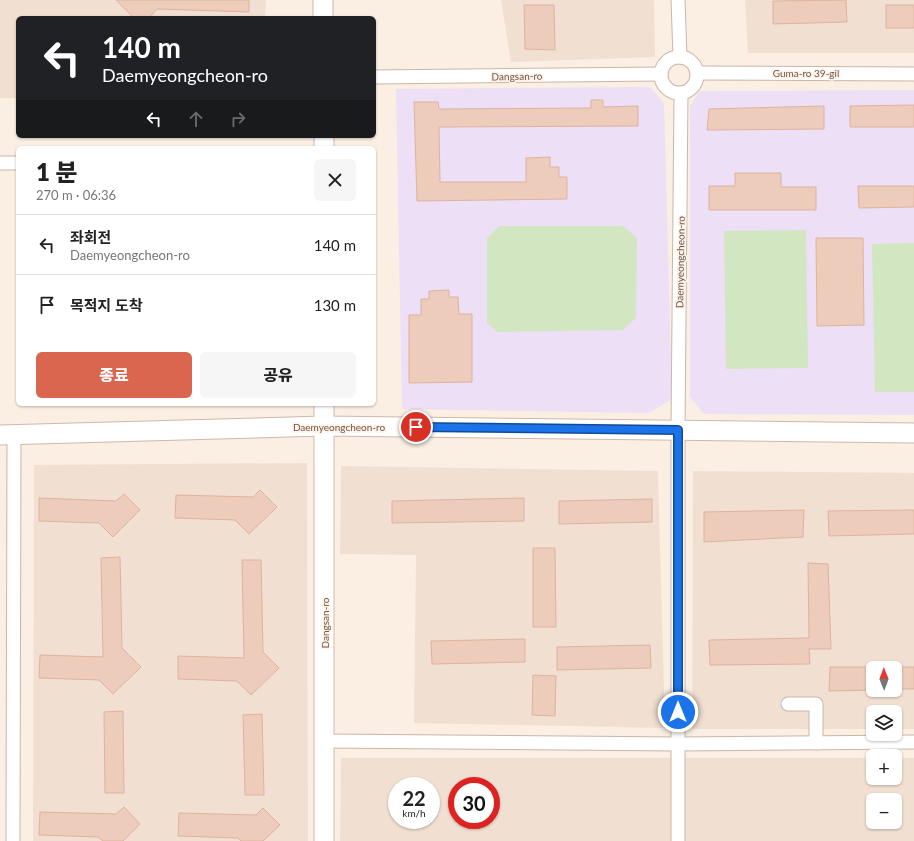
<!DOCTYPE html>
<html lang="ko">
<head>
<meta charset="utf-8">
<style>
	:root { --surface:#fff; --page:#f6f6f6; --text:#222; --muted:#767676; --line:#e0e0e0; --accent:#db6650 }
	body { margin:0; font-family:Lato,"Noto Sans KR",sans-serif; background:var(--page); color:var(--text); height:100vh; display:flex; flex-direction:column; font-size:15px; white-space:nowrap }
	* { box-sizing:border-box; margin:0 }
	p { font-size:13px; color:var(--muted) }
	.icon { flex:none; width:22px; height:22px; fill:none; stroke:currentColor; stroke-width:2; stroke-linecap:round; stroke-linejoin:round }
	.map { position:relative; flex:1; overflow:hidden }
	.panel { position:absolute; left:16px; top:146px; width:360px; height:260px; display:flex; flex-direction:column; background:var(--surface); border-radius:6px; box-shadow:0 1px 3px #0004 }
	.panel>* { flex:none }
	.guide { position:absolute; left:16px; top:16px; width:360px; height:122px; border-radius:6px; box-shadow:0 1px 3px #0004; background:#202124; color:#fff; overflow:hidden }
	.needle { width:26px; rotate:359deg }
	.fabs { position:absolute; left:866px; top:661px; display:grid; gap:8px }
	.fabs a { display:grid; place-items:center; width:36px; height:36px; border-radius:6px; background:var(--surface); box-shadow:0 1px 3px #0004; font-size:20px }
	.speed { position:absolute; left:388px; top:777px; display:flex; gap:8px; font-size:20px; font-weight:700; text-align:center }
	.speed>* { display:grid; place-content:center; width:52px; height:52px; border-radius:50%; background:var(--surface); box-shadow:0 1px 3px #0004; line-height:1 }
	.speed small { font-size:10px; font-weight:400 }
	.speed .limit { border:6px solid #d22; background:#fff; color:#111 }
	.pin { position:absolute; display:grid; place-items:center; width:34px; height:34px; color:#fff; margin:-17px; border:2px solid #fff; border-radius:50%; box-shadow:0 1px 4px #0007 }
	.me { position:absolute; width:44px; margin:-22px; rotate:0deg; stroke-linejoin:round; filter:drop-shadow(0 0 3px #0008) }
	.turn { display:flex; align-items:center; gap:14px; height:84px; padding:0 20px; font-size:18px }
	.turn .icon { width:52px; height:52px; stroke-width:2.5 }
	.turn b { display:block; font-size:28px; line-height:34px }
	.lanes { display:flex; align-items:center; height:38px; padding:0 20px; background:#0003; justify-content:center; gap:20px; direction:ltr }
	.lanes .off { opacity:.35 }
	.round { display:grid; place-items:center; flex:none; width:42px; height:42px; border-radius:6px; background:var(--page) }
	.overview { display:flex; align-items:center; justify-content:space-between; height:68px; padding:0 20px }
	h1 { font-size:24px; font-weight:800; line-height:30px }
	.action { display:flex; gap:8px; margin-top:auto; padding:8px 20px }
	.action a { flex:1; height:46px; border-radius:6px; background:var(--accent); color:#fff; font-size:16px; font-weight:800; line-height:46px; text-align:center }
	.action a+a { background:var(--page); color:var(--text) }
	ul { padding:0; list-style:none }
	li { display:flex; align-items:center; gap:12px; height:60px; padding:0 20px; border-top:1px solid var(--line) }
	li div { flex:1 }
	li b { display:block; font-size:15px }
	li em { font-style:normal }
	.map>svg:first-child { display:block }
	.residential { fill:#f1e0d1; fill-rule:evenodd }
	.education { fill:#ecdff6 }
	.green { fill:#d3e6c2 }
	.building { fill:#edccbc; stroke:#deb29e }
	.lines { fill:none; stroke-linecap:round; stroke-linejoin:round }
	.street-casing { stroke:#c9b6aa; stroke-width:15 }
	.secondary-casing { stroke:#cfb8aa; stroke-width:21 }
	.street { stroke:#fff; stroke-width:13 }
	.secondary { stroke:#fff; stroke-width:19 }
	.route-casing { stroke:#114b97; stroke-width:10 }
	.route { stroke:#1a73e8; stroke-width:7 }
	.labels { text-anchor:middle; stroke-width:3.5; stroke-linejoin:round; paint-order:stroke }
	.street-label { font-size:10px; fill:#6f554b; stroke:#fdf3e8 }
</style>
</head>
<body>
<div class="map">
<svg width="914" height="841" viewBox="0 0 914 841">
	<rect width="100%" height="100%" fill="#faefe2"/>
	<!-- residential -->
	<g class="residential">
		<polygon points="0,0 266,0 265,18 18,18 18,98 0,98"/>
		<polygon points="501,0 654,0 655,57 511,62"/>
		<polygon points="745,0 914,0 914,53 748,53"/>
		<polygon points="307,463 308,841 33,841 34,465"/>
		<polygon points="341,466 658,471 665,728 414,723 416,555 340,554"/>
		<path d="M693,471L914,473V729H895V712H873V729H692ZM873,668H895V690H873Z"/>
		<path d="M341,758H873V778H895V758H914V841H340ZM397,786H431V820H397ZM457,786H491V820H457ZM873,800H895V822H873Z"/>
	</g>
	<!-- education -->
	<g class="education">
		<polygon points="650,87 664,103 672,399 649,413 402,409 396,89"/>
		<polygon points="914,90 914,415 704,414 690,397 690,106 700,91"/>
	</g>
	<!-- green -->
	<g class="green">
		<polygon points="499,226 623,226 637,238 636,318 623,330 498,332 487,323 487,238"/>
		<polygon points="806,230 808,368 726,369 724,231"/>
		<polygon points="914,243 914,392 875,392 872,244"/>
	</g>
	<!-- building -->
	<g class="building">
		<polygon points="116,0 249,0 249,12 157,9 149,18 134,18"/>
		<polygon points="846,0 847,22 773,24 773,1"/>
		<polygon points="524,5 554,5 555,50 525,49"/>
		<rect x="886" y="5" width="28" height="23"/>
		<polygon points="591,100 603,100 603,107 638,106 638,126 439,127 440,182 526,182 526,158 550,157 550,167 559,167 559,177 567,177 567,199 417,201 414,102 438,102 439,109 591,108"/>
		<polygon points="914,105 914,127 850,127 850,106"/>
		<polygon points="824,106 824,129 707,130 709,109"/>
		<polygon points="735,173 781,173 781,187 816,187 816,210 709,210 709,186 735,186"/>
		<polygon points="858,186 914,186 914,207 859,208"/>
		<polygon points="816,238 863,238 864,325 817,326"/>
		<polygon points="449,290 449,297 458,297 459,314 472,314 472,382 409,383 409,315 421,315 421,299 429,299 429,291"/>
		<polygon points="260,490 277,507 249,534 235,520 175,518 176,495 253,497"/>
		<polygon points="124,494 140,510 113,537 99,523 39,521 39,498 116,501"/>
		<polygon points="524,498 524,521 392,523 392,501"/>
		<polygon points="652,499 652,522 559,524 559,501"/>
		<polygon points="804,510 803,537 704,542 704,512"/>
		<polygon points="914,510 914,534 829,536 828,511"/>
		<polygon points="533,548 555,548 556,627 533,627"/>
		<polygon points="120,557 122,648 141,667 113,694 99,680 39,678 40,655 103,657 101,558"/>
		<polygon points="242,560 261,560 263,652 279,668 251,695 237,681 178,679 178,656 244,658"/>
		<polygon points="808,563 828,564 831,649 809,649 810,664 710,665 709,640 809,638"/>
		<polygon points="525,639 525,662 432,664 431,641"/>
		<polygon points="650,645 651,668 557,670 557,647"/>
		<polygon points="830,667 873,667 873,690 829,691"/>
		<rect x="895" y="667" width="19" height="22"/>
		<polygon points="533,675 556,676 555,716 532,715"/>
		<polygon points="123,711 124,793 105,793 104,712"/>
		<polygon points="262,714 264,795 245,795 243,715"/>
		<polygon points="124,807 140,824 123,841 103,841 98,837 39,835 40,812 116,814"/>
		<polygon points="263,808 280,825 263,841 241,841 238,838 178,836 179,813 256,815"/>
	</g>
	<g class="lines">
		<!-- street casing -->
		<g class="street-casing">
			<g id="street">
				<polyline points="678,0 680,57"/>
				<circle cx="679" cy="75" r="18"/>
				<polyline points="698,73 914,74"/>
				<polyline points="374,77 661,74"/>
				<polyline points="0,163 18,163"/>
				<polyline points="788,704 816,704 816,743"/>
				<polyline points="325,741 678,744 914,742"/>
				<polyline points="13,841 14,435"/>
				<polyline points="678,841 678,430 681,93"/>
			</g>
		</g>
		<!-- secondary casing -->
		<g class="secondary-casing">
			<g id="secondary">
				<polyline points="323,0 323,18"/>
				<polyline points="324,136 324,148"/>
				<polyline points="0,435 324,426 914,433"/>
				<polyline points="324,841 324,404"/>
			</g>
		</g>
		<!-- street -->
		<use href="#street" class="street"/>
		<!-- secondary -->
		<use href="#secondary" class="secondary"/>
	</g>
	<g class="lines">
		<!-- route casing -->
		<g class="route-casing">
			<polyline id="route" points="416,427 678,430 678,712"/>
		</g>
		<!-- route -->
		<use href="#route" class="route"/>
	</g>
	<g class="labels">
		<!-- street labels -->
		<g class="street-label">
			<text x="806" y="77">Guma-ro 39-gil</text>
			<text transform="translate(517 76) rotate(-1)" y="4">Dangsan-ro</text>
			<text transform="translate(680 262) rotate(-89)" y="4">Daemyeongcheon-ro</text>
			<text x="339" y="431">Daemyeongcheon-ro</text>
			<text transform="translate(325 623) rotate(-90)" y="4">Dangsan-ro</text>
		</g>
	</g>
</svg>
<div class="fabs">
<a><svg class="needle" viewBox="-14 -14 28 28"><path d="M0-13l5 13h-10z" fill="#e53935"/><path d="M0 13l5-13h-10z" fill="#767676"/></svg></a>
<a><svg class="icon" aria-label="layers" viewBox="0 0 24 24"><path d="M12 4l9 5-9 5-9-5zM3 14l9 5 9-5"/></svg></a>
<a>+</a>
<a>−</a>
</div>
<div class="speed"><div>22<small>km/h</small></div><div class="limit">30</div></div>
<div class="pin" style="left:416px;top:427px;background:#d93025"><svg class="icon" aria-label="arrive" viewBox="0 0 24 24"><path d="M6 21V4h12l-3 4 3 4H6"/></svg></div>
<svg class="me" style="left:678px;top:712px" viewBox="-20 -20 40 40"><circle r="17" fill="#1a73e8" stroke="#fff" stroke-width="3"/><path d="M0-11L8 9 0 5-8 9z" fill="#fff"/></svg>
<div class="guide">
<div class="turn"><svg class="icon" aria-label="left" viewBox="0 0 24 24"><path d="M17 20v-9H6M10 6l-5 5 5 5"/></svg><div><b>140 m</b>Daemyeongcheon-ro</div></div>
<div class="lanes"><svg class="icon" aria-label="left" viewBox="0 0 24 24"><path d="M17 20v-9H6M10 6l-5 5 5 5"/></svg><svg class="icon off" aria-label="ahead" viewBox="0 0 24 24"><path d="M12 20V5M6 11l6-6 6 6"/></svg><svg class="icon off" aria-label="right" viewBox="0 0 24 24"><path d="M7 20v-9h11M14 6l5 5-5 5"/></svg></div>
</div>
<section class="panel">
<div class="overview"><div><h1>1 분</h1><p>270 m · 06:36</p></div><a class="round"><svg class="icon" aria-label="close" viewBox="0 0 24 24"><path d="M6 6l12 12M18 6L6 18"/></svg></a></div>
<ul>
<li><svg class="icon" aria-label="left" viewBox="0 0 24 24"><path d="M17 20v-9H6M10 6l-5 5 5 5"/></svg><div><b>좌회전</b><p>Daemyeongcheon-ro</p></div><em>140 m</em></li>
<li><svg class="icon" aria-label="arrive" viewBox="0 0 24 24"><path d="M6 21V4h12l-3 4 3 4H6"/></svg><div><b>목적지 도착</b></div><em>130 m</em></li>
</ul>
<div class="action"><a>종료</a><a>공유</a></div>
</section>
</div>
</body>
</html>
